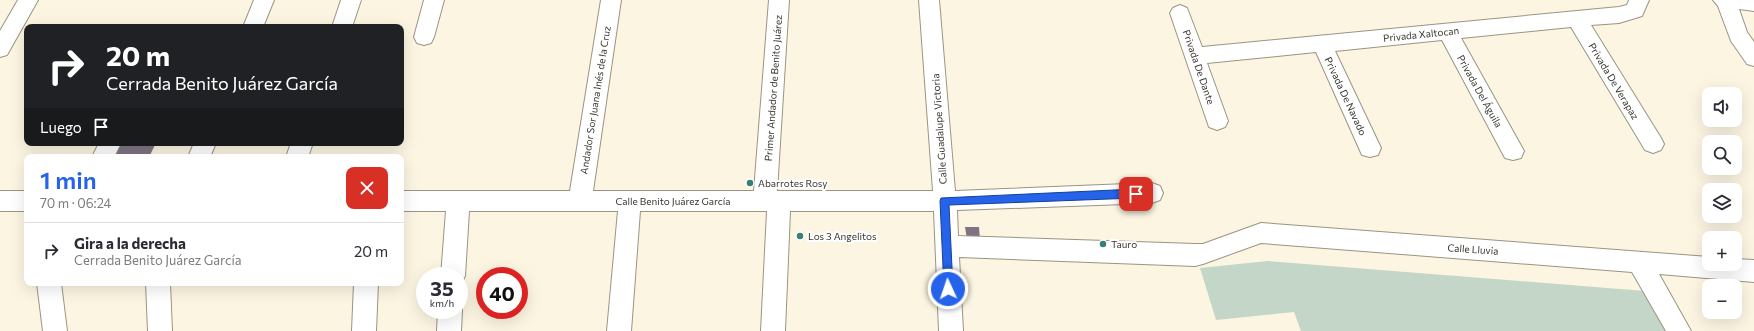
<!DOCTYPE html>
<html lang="es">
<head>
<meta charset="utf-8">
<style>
	:root { --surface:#fff; --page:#f7f7f7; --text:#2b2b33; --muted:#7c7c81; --line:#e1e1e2; --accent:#2563eb }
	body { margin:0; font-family:Commissioner,sans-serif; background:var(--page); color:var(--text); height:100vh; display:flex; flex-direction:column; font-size:15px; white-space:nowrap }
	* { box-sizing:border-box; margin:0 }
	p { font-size:13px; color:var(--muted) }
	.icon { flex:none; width:22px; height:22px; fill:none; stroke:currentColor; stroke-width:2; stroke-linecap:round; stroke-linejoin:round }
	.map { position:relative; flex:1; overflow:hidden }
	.side { position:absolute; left:24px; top:154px; width:380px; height:132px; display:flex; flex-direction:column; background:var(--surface); border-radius:8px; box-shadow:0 4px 16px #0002 }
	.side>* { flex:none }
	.guide { position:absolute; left:24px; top:24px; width:380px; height:122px; border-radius:8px; box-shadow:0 4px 16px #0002; background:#202124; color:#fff; overflow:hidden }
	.fabs { position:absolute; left:1702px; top:87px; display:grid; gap:8px }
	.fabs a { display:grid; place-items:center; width:40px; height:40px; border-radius:8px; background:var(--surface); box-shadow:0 4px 16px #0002; font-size:20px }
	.speed { position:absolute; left:416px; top:267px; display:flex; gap:8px; font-size:20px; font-weight:700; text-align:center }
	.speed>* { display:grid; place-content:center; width:52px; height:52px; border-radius:50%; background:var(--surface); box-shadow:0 4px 16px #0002; line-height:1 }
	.speed small { font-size:10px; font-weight:400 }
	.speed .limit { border:6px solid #d22; background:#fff; color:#111 }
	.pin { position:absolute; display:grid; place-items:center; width:34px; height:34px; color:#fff; margin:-17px; border-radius:8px; box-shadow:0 2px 6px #0006 }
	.me { position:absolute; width:44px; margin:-22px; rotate:357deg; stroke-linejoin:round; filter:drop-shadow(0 0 3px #0008) }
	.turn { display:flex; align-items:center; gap:14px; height:84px; padding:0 16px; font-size:18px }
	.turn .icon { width:52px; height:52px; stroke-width:2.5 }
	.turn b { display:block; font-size:28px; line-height:34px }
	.then { display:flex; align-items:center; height:38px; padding:0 16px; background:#0003; gap:8px; font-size:15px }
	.round { display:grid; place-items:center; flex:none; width:42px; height:42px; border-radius:8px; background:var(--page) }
	.overview { display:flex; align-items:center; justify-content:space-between; height:68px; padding:0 16px }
	h1 { font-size:24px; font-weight:600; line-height:30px; color:var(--accent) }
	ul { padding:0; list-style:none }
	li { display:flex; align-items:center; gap:12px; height:56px; padding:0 16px; border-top:1px solid var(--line) }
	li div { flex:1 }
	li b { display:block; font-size:15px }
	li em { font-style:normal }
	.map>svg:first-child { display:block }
	.green { fill:#c4d6c7 }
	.building { fill:#7f7483 }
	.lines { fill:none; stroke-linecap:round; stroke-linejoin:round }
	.minor-casing { stroke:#9a9483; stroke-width:2 }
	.minor { fill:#fff; fill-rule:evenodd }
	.route { fill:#2563eb; stroke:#184099 }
	.poi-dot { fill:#3a7f75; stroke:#fff; stroke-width:1.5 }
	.labels { text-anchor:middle; stroke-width:4; stroke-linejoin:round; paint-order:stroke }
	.street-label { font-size:10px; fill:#3a3730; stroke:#fff }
	.poi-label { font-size:10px; fill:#3a3730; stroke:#fff; text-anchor:start }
</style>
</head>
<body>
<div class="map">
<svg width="1754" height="331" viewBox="0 0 1754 331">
	<rect width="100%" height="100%" fill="#fcf5e2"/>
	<!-- green -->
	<polygon class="green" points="1268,261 1645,291 1667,331 1301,331 1294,312 1216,320 1200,268"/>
	<!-- building -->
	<g class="building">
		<polygon points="120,143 156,143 149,157 112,157"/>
		<polygon points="965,227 979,227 980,240 967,239"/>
	</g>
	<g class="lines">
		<!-- minor casing -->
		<g class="minor-casing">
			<g id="minor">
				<polygon points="18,0 38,0 7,55 0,57 0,31"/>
				<polygon points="254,0 274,0 263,27 243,27"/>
				<polygon points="341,0 361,0 352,27 332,27"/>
				<polygon points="424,0 444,0 434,37 431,43 424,45 417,43 414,37"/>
				<polygon points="601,0 621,0 593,191 754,191 769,0 789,0 777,191 933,191 919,0 939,0 955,191 1152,183 1160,186 1163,193 1160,200 1152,203 957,210 958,236 1195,244 1203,244 1261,223 1709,257 1709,264 1735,264 1735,259 1754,260 1754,282 1659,274 1691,331 1666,331 1632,272 1261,243 1203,264 1195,266 959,257 963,331 939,331 934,211 790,211 785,331 761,331 767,211 640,211 631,331 607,331 618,211 469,211 465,276 461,284 459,284 459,276 441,276 446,211 401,211 401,191 570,191"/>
				<polygon points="1629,0 1649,0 1642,16 1619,23 1591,25 1661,138 1664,144 1661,150 1653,153 1645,150 1571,27 1461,38 1524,151 1521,158 1513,160 1505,158 1442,40 1335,51 1381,148 1378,155 1370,157 1362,155 1316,52 1207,63 1228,121 1225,127 1217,130 1209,127 1170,13 1173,8 1180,5 1187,8 1202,47 1619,7 1627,5"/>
				<polygon points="1713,0 1754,0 1754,11 1739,9 1747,32 1754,42 1754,66 1747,64 1731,41 1718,6"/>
				<polygon points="99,143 121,143 114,157 92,157"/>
				<polygon points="194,143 216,143 210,157 188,157"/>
				<polygon points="291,143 313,143 308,157 286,157"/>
				<rect x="0" y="191" width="27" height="20"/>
				<polygon points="37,283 61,283 67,331 43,331"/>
				<polygon points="146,283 170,283 172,331 148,331"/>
				<polygon points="354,283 378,283 376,331 352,331"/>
				<polygon points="459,303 462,310 461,331 437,331 438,310 459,310"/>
			</g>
		</g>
		<!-- minor -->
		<use href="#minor" class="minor"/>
	</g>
	<!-- route -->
	<polygon class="route" points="1136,189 1139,191 1141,194 1139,196 1136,198 949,205 953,289 952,292 948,293 945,292 944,289 940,201 941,198"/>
	<!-- markers -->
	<g class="poi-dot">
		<circle cx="750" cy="183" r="4"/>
		<circle cx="800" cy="236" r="4"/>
		<circle cx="1103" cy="244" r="4"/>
	</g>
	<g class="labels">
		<!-- street labels -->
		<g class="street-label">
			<text transform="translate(1421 34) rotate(-6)" y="4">Privada Xaltocan</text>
			<text transform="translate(1199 67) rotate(71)" y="4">Privada De Dante</text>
			<text transform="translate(1614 81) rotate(59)" y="4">Privada De Verapaz</text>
			<text transform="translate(773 88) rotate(-86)" y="4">Primer Andador de Benito Juárez</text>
			<text transform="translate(1480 91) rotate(61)" y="4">Privada Del Águila</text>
			<text transform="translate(1346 96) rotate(65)" y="4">Privada De Navado</text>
			<text transform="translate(595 100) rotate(-81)" y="4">Andador Sor Juana Inés de la Cruz</text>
			<text transform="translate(939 129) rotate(-94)" y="4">Calle Guadalupe Victoria</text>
			<text x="673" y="205">Calle Benito Juárez García</text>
			<text transform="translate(1473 249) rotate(4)" y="4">Calle Lluvia</text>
		</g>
		<!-- poi labels -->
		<g class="poi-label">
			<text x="758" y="187">Abarrotes Rosy</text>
			<text x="808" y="240">Los 3 Angelitos</text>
			<text x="1111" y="248">Tauro</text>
		</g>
	</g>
</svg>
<div class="fabs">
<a><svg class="icon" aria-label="sound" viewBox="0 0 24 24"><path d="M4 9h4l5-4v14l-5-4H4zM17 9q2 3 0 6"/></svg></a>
<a><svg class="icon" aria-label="search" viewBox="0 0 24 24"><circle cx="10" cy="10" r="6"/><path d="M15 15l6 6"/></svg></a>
<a><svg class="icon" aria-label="layers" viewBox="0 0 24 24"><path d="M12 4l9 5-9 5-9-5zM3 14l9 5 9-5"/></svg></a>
<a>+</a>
<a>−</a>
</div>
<div class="speed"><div>35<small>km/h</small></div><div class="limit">40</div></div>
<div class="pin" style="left:1136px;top:194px;background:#d93025"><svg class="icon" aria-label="arrive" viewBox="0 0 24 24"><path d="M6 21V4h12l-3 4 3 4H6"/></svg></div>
<svg class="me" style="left:948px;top:289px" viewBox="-20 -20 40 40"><circle r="17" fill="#2563eb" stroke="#fff" stroke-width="3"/><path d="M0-11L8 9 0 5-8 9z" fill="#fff"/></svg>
<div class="guide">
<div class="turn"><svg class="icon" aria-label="right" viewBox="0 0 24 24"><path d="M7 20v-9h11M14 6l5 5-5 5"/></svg><div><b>20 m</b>Cerrada Benito Juárez García</div></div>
<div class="then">Luego<svg class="icon" aria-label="arrive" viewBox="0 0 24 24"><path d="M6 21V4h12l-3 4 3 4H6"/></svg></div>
</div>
<section class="side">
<div class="overview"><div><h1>1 min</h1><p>70 m · 06:24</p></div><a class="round" style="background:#d93025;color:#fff"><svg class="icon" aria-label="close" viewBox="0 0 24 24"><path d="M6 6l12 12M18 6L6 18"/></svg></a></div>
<ul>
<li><svg class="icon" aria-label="right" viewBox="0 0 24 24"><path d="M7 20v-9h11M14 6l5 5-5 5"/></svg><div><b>Gira a la derecha</b><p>Cerrada Benito Juárez García</p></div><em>20 m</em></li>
</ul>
</section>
</div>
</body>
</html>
